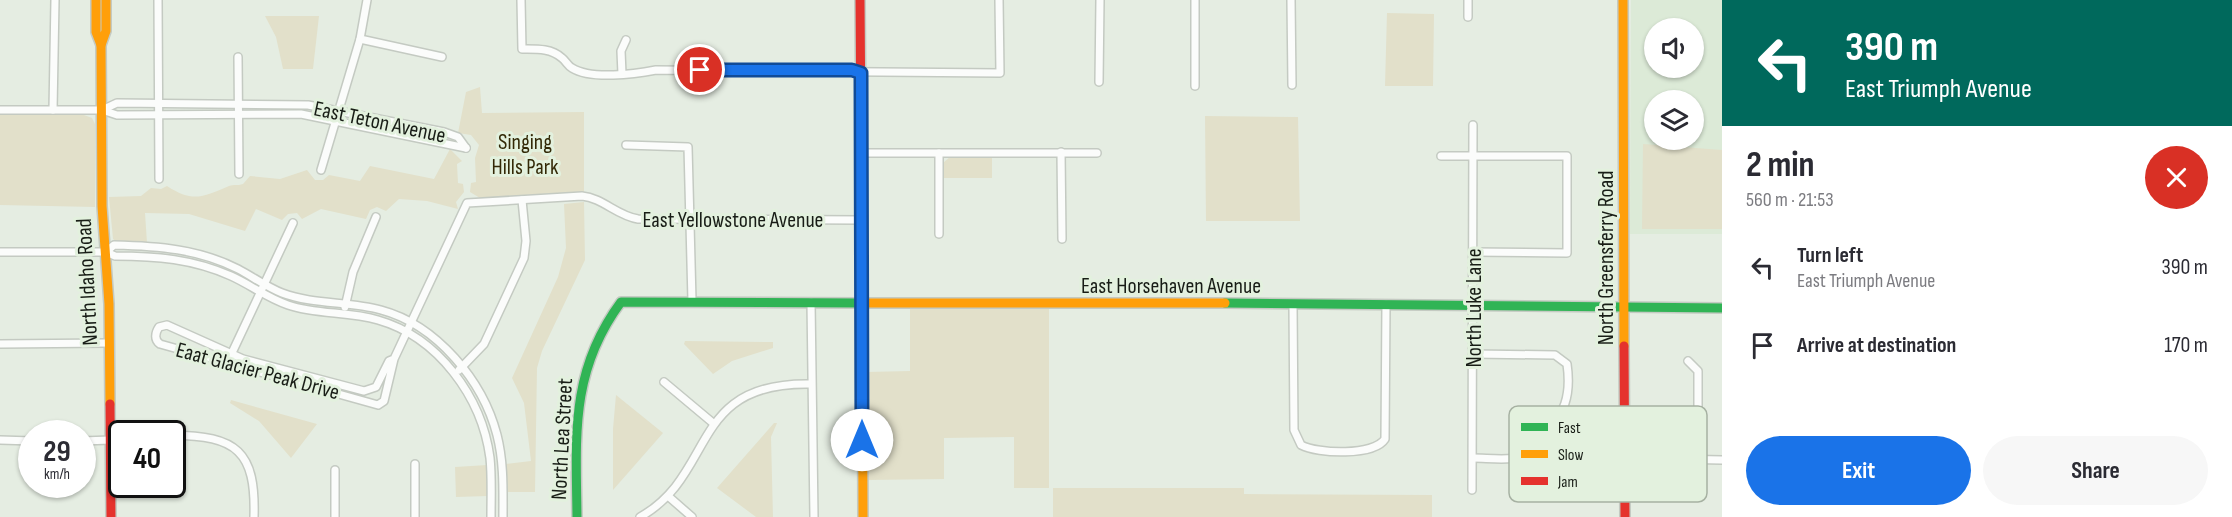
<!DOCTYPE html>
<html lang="en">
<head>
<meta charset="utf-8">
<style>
	:root { --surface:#fff; --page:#f7f7f7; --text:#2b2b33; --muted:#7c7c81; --accent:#1a73e8 }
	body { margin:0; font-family:"Sofia Sans Condensed",sans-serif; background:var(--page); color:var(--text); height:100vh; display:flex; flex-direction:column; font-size:22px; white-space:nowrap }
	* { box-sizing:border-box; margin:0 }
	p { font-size:20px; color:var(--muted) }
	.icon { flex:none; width:33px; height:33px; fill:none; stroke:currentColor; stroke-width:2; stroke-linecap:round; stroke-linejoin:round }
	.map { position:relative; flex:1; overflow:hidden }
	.panel { display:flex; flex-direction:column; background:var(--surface); width:510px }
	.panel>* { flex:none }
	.hud { background:#00695c; color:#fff; overflow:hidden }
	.controls { position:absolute; left:1644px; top:18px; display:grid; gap:12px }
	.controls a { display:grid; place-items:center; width:60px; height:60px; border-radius:50%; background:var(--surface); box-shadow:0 2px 4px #0004; font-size:30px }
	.speed { position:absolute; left:18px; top:420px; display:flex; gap:12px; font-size:30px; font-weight:700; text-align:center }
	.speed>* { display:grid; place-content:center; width:78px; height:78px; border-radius:50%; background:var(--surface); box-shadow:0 2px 4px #0004; line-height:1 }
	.speed small { font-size:15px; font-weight:400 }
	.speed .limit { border:3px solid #111; border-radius:9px; background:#fff; color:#111 }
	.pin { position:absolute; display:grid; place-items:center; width:51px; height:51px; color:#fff; margin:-26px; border:3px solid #fff; border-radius:50%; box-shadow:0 2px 6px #0007 }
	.me { position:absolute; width:66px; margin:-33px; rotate:0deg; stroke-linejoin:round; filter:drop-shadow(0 0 4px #0008) }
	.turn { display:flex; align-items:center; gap:21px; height:126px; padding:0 24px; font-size:27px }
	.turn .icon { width:78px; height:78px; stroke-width:2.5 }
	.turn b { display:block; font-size:42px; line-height:51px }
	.round { display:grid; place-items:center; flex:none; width:63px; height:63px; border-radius:32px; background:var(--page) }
	.summary { display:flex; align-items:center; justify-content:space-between; height:102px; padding:0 24px }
	h1 { font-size:36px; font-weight:700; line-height:45px }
	.button { display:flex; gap:12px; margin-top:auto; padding:12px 24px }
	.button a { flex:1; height:69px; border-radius:36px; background:var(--accent); color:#fff; font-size:24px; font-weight:700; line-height:69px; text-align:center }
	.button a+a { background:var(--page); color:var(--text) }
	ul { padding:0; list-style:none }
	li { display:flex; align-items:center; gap:18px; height:78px; padding:0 24px }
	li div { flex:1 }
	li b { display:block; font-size:22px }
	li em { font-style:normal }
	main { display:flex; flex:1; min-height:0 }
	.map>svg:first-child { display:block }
	.built { fill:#dcead7; fill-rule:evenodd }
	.green { fill:#e2e0ca }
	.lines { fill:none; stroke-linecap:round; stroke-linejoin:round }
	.street-casing { stroke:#c4cac2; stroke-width:10 }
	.fast-casing { stroke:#c4cac2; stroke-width:12 }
	.slow-casing { stroke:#c4cac2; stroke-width:12 }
	.jam-casing { stroke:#c4cac2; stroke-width:12 }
	.street { stroke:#fbfcfb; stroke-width:7 }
	.fast { stroke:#30b455; stroke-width:9 }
	.slow { stroke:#ff9f0a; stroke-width:9 }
	.jam { stroke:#e5322d; stroke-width:9 }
	.route-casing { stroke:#114b97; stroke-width:15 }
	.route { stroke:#1a73e8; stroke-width:10 }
	.labels { text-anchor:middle; stroke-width:6; stroke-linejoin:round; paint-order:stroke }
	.street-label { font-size:22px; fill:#181d16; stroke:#e3f1de }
	.park-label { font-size:22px; fill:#332907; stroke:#e3f1de }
	.key { fill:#e3f1de; stroke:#a6b1a2; stroke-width:1.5 }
	.key-label { font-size:16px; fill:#181d16 }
</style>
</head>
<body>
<main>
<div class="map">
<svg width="1722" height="517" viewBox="0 0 1722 517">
	<rect width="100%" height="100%" fill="#e5ede2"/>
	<!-- built -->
	<path class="built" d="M1631,0H1722V234H1630ZM1654,28H1694V68H1654ZM1654,100H1694V140H1654Z"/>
	<!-- green -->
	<g class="green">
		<polygon points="1387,13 1434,14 1433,86 1385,86"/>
		<polygon points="265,16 319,16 313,69 283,69 276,37"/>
		<polygon points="480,87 482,113 584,112 584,192 480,198 470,192 471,183 476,182 475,158 479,145 471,135 458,133 466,92"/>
		<polygon points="0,115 84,115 92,118 95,124 95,207 0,205"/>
		<polygon points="1205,116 1298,117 1300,221 1206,221"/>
		<polygon points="1643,144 1722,150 1722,229 1642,229"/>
		<path d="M450,149L462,161L457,164L458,183L463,184L464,192L456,202L458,209L427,201L399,199L386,211L377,207L370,210L366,219L321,209L302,219L297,213L288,214L282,220L256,209L245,231L189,214L145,213L147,243L117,242L113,239L109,197L141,196L151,188L161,189L167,186C193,203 203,197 229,186C234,184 237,186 243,184L250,176L280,179L307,170L315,180H323L329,175L360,181L370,166L434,179Z"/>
		<polygon points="950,157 992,157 992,178 943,178 943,163"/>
		<polygon points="584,202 585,260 542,351 537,368 535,492 505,492 505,464 531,461 524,403 512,378 558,277 566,248 564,204"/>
		<polygon points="1049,307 1049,488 1014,488 1014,437 944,438 944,479 867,480 866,372 910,371 910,308"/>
		<polygon points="685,341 773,342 773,348 732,361 713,374 684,344"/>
		<polygon points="616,395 663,433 613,490 613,429"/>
		<polygon points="231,400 317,424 291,458 259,421 230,403"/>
		<polygon points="774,423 777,423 771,437 773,517 756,517 717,488"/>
		<polygon points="487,465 488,496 456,497 455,467"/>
		<polygon points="1053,488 1244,488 1244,494 1432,495 1432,517 1053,517"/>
	</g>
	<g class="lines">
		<!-- street casing -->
		<g class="street-casing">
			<g id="street">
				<polyline points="158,0 159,179"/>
				<path d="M521,0L522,49C536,49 551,48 562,58C566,61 568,66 572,68C591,80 635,74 656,70L1000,73L999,0"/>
				<polyline points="1195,0 1195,86"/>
				<polyline points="1291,0 1292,85"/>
				<polyline points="1468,17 1468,0"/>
				<polyline points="360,39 442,57"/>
				<polyline points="238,57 239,174"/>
				<polyline points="622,74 621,51 626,40"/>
				<polyline points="1099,82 1100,0"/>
				<polyline points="0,110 102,110 117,115 301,114 466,148"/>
				<polyline points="53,110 55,0"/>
				<polyline points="102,110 117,103 308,105 444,132 458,137 466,148"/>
				<polyline points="626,145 688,147 692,301"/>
				<polyline points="1061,152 1062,239"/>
				<polyline points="862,153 1097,153"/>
				<polyline points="939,153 939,234"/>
				<polyline points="1441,156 1567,156 1567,253 1473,252"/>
				<polyline points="321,170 360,39 367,0"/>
				<path d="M0,252H106L115,256C156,256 193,259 231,276C251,285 267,298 288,305C317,315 348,311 378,320C438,337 482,397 490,458C492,477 491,498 491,517"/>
				<path d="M106,252L114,245C158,246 199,249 238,269C253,277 267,287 282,293C314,305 349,301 381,310C437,325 483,381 497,435C504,462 503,490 503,517"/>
				<polyline points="811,302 814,517"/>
				<path d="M1293,305L1294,430L1301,445C1318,454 1374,456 1385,439L1386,304"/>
				<polyline points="345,307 353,272 376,217"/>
				<polyline points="0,344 109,343"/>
				<polyline points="230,357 293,223"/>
				<path d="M394,359L389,361L376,387L364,391L243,359L167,325L159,327C155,333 154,340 160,344L378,405L384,401L394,359L467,203L582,196C603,198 617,216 638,219L861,220"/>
				<polyline points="1688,361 1698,371 1698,457"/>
				<polyline points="459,370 484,344 524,258 526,241 522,200"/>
				<polyline points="664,382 713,423"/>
				<path d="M172,435C237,436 256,451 254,517"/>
				<polyline points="0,440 32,441"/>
				<polyline points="82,441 111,440"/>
				<path d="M1473,458C1493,458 1519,463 1537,450C1558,417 1573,406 1567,364L1555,355L1473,354"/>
				<polyline points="1625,458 1722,460"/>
				<polyline points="335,470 335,517"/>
				<polyline points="1472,490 1473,125"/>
				<polyline points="668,496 692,517"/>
				<polyline points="415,517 415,464"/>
				<path d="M640,517C717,474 688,382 810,384"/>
			</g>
		</g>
		<!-- fast casing -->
		<g class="fast-casing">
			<g id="fast">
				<polyline points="1225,303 1722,308"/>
				<path d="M577,517C576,435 570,371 621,302L862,303"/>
			</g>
		</g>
		<!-- slow casing -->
		<g class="slow-casing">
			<g id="slow">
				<polyline points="96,0 96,32 101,45 102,206 109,304 110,404"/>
				<polyline points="1623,0 1624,346"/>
				<polyline points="101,45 106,31 106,0"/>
				<polyline points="862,264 863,517"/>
				<polyline points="862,303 1225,303"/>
			</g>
		</g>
		<!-- jam casing -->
		<g class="jam-casing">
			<g id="jam">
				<polyline points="860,0 862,264"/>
				<polyline points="1624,346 1625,517"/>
				<polyline points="110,404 111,517"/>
			</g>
		</g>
		<!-- street -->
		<use href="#street" class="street"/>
		<!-- fast -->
		<use href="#fast" class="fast"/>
		<!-- slow -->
		<use href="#slow" class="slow"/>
		<!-- jam -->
		<use href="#jam" class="jam"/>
	</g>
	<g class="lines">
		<!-- route casing -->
		<g class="route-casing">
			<polyline id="route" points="700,70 852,70 861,73 862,440"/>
		</g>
		<!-- route -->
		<use href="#route" class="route"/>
	</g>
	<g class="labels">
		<!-- street labels -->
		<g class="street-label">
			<text transform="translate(380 121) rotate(12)" y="8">East Teton Avenue</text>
			<text x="733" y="227">East Yellowstone Avenue</text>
			<text transform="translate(1605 258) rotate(-90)" y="8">North Greensferry Road</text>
			<text transform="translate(86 282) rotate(-93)" y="8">North Idaho Road</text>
			<text x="1171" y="293">East Horsehaven Avenue</text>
			<text transform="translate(1473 308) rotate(-90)" y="8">North Luke Lane</text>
			<text transform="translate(258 370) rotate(15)" y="8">Eaat Glacier Peak Drive</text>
			<text transform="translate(561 439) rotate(-87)" y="8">North Lea Street</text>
		</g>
		<!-- park labels -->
		<g class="park-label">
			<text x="525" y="149">Singing<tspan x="525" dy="25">Hills Park</tspan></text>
		</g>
	</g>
	<!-- legend -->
	<rect x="1509" y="406" width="198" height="96" rx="9" class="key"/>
	<rect x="1521" y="423" width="27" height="8" fill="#30b455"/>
	<rect x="1521" y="450" width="27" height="8" fill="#ff9f0a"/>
	<rect x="1521" y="477" width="27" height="8" fill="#e5322d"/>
	<g class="key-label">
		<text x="1558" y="433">Fast</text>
		<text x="1558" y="460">Slow</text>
		<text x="1558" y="487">Jam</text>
	</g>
</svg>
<div class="controls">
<a><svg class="icon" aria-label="sound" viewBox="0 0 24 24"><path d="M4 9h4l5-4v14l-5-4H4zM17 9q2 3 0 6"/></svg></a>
<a><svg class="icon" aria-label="layers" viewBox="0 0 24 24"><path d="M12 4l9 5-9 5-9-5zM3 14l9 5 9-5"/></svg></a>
</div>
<div class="speed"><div>29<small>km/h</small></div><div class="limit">40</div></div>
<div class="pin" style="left:700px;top:70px;background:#d93025"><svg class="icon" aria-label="arrive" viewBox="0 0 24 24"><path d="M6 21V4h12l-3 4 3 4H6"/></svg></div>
<svg class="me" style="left:862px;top:440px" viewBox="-20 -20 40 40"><circle r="19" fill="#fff"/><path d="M0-13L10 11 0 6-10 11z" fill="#1a73e8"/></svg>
</div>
<section class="panel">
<div class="hud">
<div class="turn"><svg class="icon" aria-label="left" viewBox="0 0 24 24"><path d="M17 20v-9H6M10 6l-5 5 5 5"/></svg><div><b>390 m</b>East Triumph Avenue</div></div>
</div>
<div class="summary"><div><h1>2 min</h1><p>560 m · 21:53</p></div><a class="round" style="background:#d93025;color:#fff"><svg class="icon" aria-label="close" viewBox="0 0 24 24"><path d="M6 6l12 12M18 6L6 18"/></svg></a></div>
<ul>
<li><svg class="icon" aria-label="left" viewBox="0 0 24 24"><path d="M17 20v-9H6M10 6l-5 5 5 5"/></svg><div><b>Turn left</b><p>East Triumph Avenue</p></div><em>390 m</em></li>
<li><svg class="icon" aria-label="arrive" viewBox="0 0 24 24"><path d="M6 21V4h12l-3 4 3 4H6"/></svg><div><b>Arrive at destination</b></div><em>170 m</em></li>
</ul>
<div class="button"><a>Exit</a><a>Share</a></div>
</section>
</main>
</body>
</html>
